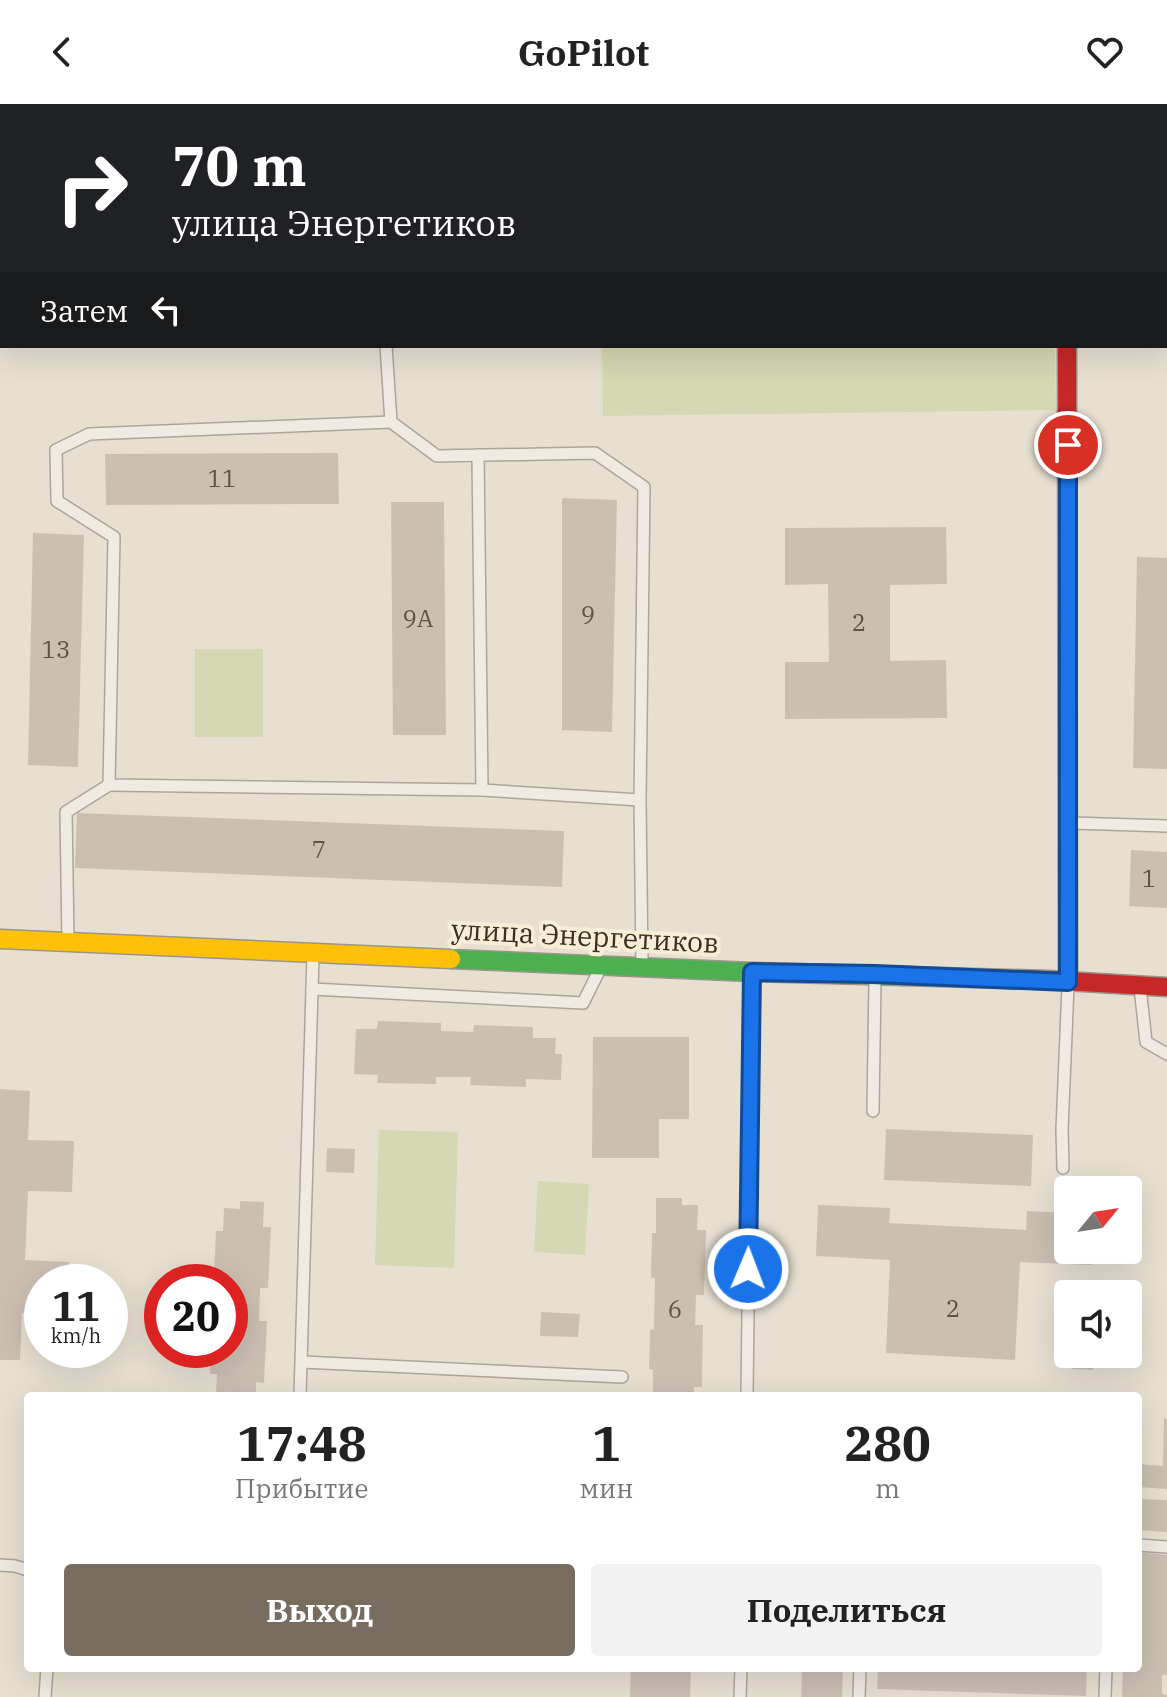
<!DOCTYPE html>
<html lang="ru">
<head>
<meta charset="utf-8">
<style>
	:root { --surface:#fff; --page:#f2f2f2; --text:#222; --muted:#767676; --accent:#786c5e }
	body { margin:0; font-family:"IBM Plex Serif",serif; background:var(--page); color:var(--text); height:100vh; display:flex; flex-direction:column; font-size:30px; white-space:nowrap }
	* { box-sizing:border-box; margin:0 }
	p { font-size:26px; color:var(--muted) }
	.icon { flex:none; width:44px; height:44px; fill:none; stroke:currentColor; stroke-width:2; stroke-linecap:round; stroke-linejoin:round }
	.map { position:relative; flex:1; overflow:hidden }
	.drawer { position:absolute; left:24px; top:1288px; width:1118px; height:280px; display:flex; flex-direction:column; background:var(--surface); border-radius:8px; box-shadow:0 8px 32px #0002 }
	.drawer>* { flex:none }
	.banner { position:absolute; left:0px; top:0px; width:1168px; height:244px; box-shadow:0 8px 32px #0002; background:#202124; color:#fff; overflow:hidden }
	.needle { width:52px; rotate:60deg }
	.fabs { position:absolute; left:1054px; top:1072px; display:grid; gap:16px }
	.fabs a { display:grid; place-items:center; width:88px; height:88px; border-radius:8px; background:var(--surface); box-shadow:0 8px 32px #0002; font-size:40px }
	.speed { position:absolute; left:24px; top:1160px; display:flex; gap:16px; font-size:40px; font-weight:700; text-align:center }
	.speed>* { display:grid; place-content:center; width:104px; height:104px; border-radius:50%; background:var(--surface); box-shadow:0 8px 32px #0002; line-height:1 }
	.speed small { font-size:20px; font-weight:400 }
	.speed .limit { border:12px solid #d22; background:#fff; color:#111 }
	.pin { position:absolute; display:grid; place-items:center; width:68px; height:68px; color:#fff; margin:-34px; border:4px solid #fff; border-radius:50%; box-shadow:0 2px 8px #0007 }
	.me { position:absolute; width:88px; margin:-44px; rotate:1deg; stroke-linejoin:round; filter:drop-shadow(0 0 6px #0008) }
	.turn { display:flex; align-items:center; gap:28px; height:168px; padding:0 40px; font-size:36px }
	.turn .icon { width:104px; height:104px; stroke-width:2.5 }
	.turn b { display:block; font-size:56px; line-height:68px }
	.then { display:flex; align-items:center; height:76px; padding:0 40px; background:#0003; gap:16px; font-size:30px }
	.eta { display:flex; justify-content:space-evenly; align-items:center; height:136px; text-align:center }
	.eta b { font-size:48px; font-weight:800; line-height:56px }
	.action { display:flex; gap:16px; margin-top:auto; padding:16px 40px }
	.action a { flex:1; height:92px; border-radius:8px; background:var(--accent); color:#fff; font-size:32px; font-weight:800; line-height:92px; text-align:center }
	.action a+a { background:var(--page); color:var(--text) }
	header { display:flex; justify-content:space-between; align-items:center; height:104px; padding:0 40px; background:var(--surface); font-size:36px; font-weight:800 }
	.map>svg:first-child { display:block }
	.green { fill:#d6d7b3 }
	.building { fill:#cbbfb2 }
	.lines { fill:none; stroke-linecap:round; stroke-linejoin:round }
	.lane-casing { stroke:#ada599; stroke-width:14 }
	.street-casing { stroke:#ada599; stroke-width:25 }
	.fast-casing { stroke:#9c958a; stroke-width:21 }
	.slow-casing { stroke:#9c958a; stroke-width:21 }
	.jam-casing { stroke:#9c958a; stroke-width:21 }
	.lane { stroke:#efebe3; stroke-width:11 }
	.street { stroke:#efebe3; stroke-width:22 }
	.fast { stroke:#4caf50; stroke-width:18 }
	.slow { stroke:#ffc107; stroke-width:18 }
	.jam { stroke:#c62828; stroke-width:18 }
	.route-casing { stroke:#114b97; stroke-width:20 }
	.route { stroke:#1a73e8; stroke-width:14 }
	.labels { text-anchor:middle; stroke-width:8; stroke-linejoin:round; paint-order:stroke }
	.number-label { font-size:24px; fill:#605244 }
	.street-label { font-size:28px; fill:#3d2e20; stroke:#f7eed8 }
</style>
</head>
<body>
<header><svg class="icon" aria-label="back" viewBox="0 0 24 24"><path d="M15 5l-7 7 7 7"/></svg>GoPilot<svg class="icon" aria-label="heart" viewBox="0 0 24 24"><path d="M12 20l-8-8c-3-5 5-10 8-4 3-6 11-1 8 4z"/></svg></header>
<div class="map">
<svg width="1167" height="1593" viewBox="0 0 1167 1593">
	<rect width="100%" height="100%" fill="#e7e0d1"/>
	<!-- green -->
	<g class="green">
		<rect x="598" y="0" width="454" height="2"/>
		<polygon points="602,242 1055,242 1056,306 603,312"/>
		<rect x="195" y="545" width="68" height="88"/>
		<polygon points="379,1026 458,1028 454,1164 375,1161"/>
		<polygon points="538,1077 589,1080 585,1151 534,1148"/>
	</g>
	<!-- building -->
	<g class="building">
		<polygon points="338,349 339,400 106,401 105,350"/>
		<polygon points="562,394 617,396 612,628 562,626"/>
		<polygon points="391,398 444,398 446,631 393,631"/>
		<polygon points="946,423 947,480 890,481 890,557 946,556 947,614 785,615 785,558 829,558 828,480 785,481 785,424"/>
		<polygon points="33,429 84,431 78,663 28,661"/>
		<polygon points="1137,453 1167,454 1167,665 1133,664"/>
		<polygon points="77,709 564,727 562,783 75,764"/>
		<polygon points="1131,746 1167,748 1167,804 1129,802"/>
		<polygon points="378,917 441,919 441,927 473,928 474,921 533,923 533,934 556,934 555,950 562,950 561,976 526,975 526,983 470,981 471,973 436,973 436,980 377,979 378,971 354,970 356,925 377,925"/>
		<polygon points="593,933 689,933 689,1015 659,1015 659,1054 592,1054"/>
		<polygon points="0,985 30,987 28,1036 74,1037 72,1088 28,1087 25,1156 69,1158 68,1178 42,1178 42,1210 22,1209 20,1256 0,1256"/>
		<polygon points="886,1025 1033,1031 1031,1082 884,1076"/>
		<polygon points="327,1044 355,1045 354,1069 326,1068"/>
		<polygon points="656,1094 682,1094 682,1101 698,1101 697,1126 706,1126 704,1191 696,1191 695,1221 703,1221 702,1283 694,1283 694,1292 653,1292 653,1266 649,1265 650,1226 654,1225 655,1174 651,1174 652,1129 656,1129"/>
		<polygon points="240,1097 264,1098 263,1123 271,1123 268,1184 260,1184 259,1217 267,1217 264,1279 256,1278 256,1292 216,1291 217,1270 210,1270 211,1246 230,1246 230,1178 221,1178 221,1172 214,1171 216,1127 223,1127 224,1104 240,1105"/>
		<polygon points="818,1101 890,1104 889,1119 1026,1126 1027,1107 1068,1109 1068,1146 1091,1146 1091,1161 1020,1158 1015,1256 886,1249 890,1156 816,1152"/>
		<polygon points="541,1208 580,1210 578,1233 540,1232"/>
		<polygon points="1073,1250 1094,1250 1093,1266 1072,1265"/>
		<polygon points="1164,1314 1167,1315 1167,1385 1138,1383 1138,1360 1163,1362"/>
		<polygon points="1138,1395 1167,1396 1167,1428 1138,1426"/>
		<polygon points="1138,1448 1167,1451 1167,1571 1162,1571 1162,1590 1167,1591 1167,1593 1122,1593 1123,1564 1138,1564"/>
		<polygon points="631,1564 691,1564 690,1593 630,1593"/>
		<polygon points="802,1564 843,1564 842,1593 801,1593"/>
		<polygon points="878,1564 1087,1564 1086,1592 877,1585"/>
	</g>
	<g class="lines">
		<!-- lane casing -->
		<g class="lane-casing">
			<g id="lane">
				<polyline points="1166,224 1167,224"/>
				<polyline points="386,242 391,318 437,352 595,349 644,383 640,696 642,860"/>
				<polyline points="391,318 89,330 56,346 57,397 114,433 109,681 482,686 640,696"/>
				<polyline points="478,351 482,686"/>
				<polyline points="1072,719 1167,722"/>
				<polyline points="68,837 66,708 109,681"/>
				<polyline points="1140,883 1146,938 1167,950"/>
				<polyline points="312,885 583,899 599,867"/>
				<polyline points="873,1007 875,875"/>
				<polyline points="1063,1064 1062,1026 1068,882"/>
				<polyline points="302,1258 622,1273"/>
				<polyline points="300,1292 313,852"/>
				<polyline points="747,1292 752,872"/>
				<polyline points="1138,1441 1167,1443"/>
				<polyline points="0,1461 15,1462 28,1466"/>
				<polyline points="45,1593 47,1564"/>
				<polyline points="740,1593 741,1564"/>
				<polyline points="859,1593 860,1564"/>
				<polyline points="1105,1593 1106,1564"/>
			</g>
		</g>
		<!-- street casing -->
		<g class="street-casing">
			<polyline id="street" points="1067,0 1067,2"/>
		</g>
		<!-- fast casing -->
		<g class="fast-casing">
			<polyline id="fast" points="451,855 752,868 903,872"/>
		</g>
		<!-- slow casing -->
		<g class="slow-casing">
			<polyline id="slow" points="0,835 451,855"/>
		</g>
		<!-- jam casing -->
		<g class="jam-casing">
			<g id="jam">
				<polyline points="1067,242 1068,878"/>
				<polyline points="903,872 1048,876 1167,883"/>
			</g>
		</g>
		<!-- lane -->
		<use href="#lane" class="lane"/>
		<!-- street -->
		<use href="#street" class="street"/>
		<!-- fast -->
		<use href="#fast" class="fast"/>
		<!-- slow -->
		<use href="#slow" class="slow"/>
		<!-- jam -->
		<use href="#jam" class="jam"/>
	</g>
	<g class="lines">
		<!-- route casing -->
		<g class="route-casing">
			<polyline id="route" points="748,1165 752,868 875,870 1068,878 1068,341"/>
		</g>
		<!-- route -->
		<use href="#route" class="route"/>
	</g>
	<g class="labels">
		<!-- number labels -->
		<g class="number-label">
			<text x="222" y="383">11</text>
			<text x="588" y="519">9</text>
			<text x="418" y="523">9А</text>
			<text x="859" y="527">2</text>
			<text x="56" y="554">13</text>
			<text x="319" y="754">7</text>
			<text x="1149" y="783">1</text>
			<text x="953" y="1213">2</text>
			<text x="675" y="1214">6</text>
		</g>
		<!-- street labels -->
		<g class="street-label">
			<text transform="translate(585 832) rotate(3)" y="10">улица Энергетиков</text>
		</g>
	</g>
</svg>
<div class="fabs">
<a><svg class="needle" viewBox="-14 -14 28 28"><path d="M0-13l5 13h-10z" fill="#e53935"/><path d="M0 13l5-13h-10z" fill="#767676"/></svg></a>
<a><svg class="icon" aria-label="sound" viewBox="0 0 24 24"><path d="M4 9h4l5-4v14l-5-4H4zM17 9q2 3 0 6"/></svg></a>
</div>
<div class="speed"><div>11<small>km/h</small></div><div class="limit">20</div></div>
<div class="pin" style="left:1068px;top:341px;background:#d93025"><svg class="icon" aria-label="arrive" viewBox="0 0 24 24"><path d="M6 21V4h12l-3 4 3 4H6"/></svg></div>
<svg class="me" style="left:748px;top:1165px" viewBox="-20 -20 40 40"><circle r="17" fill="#1a73e8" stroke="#fff" stroke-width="3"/><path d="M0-11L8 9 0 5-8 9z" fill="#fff"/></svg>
<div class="banner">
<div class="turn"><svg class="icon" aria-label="right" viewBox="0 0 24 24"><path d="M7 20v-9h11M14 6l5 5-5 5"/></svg><div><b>70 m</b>улица Энергетиков</div></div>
<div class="then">Затем<svg class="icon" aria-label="left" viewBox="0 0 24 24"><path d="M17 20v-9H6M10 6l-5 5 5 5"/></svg></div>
</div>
<section class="drawer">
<div class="eta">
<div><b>17:48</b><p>Прибытие</p></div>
<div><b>1</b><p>мин</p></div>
<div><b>280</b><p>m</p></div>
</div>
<div class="action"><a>Выход</a><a>Поделиться</a></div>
</section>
</div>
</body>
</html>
